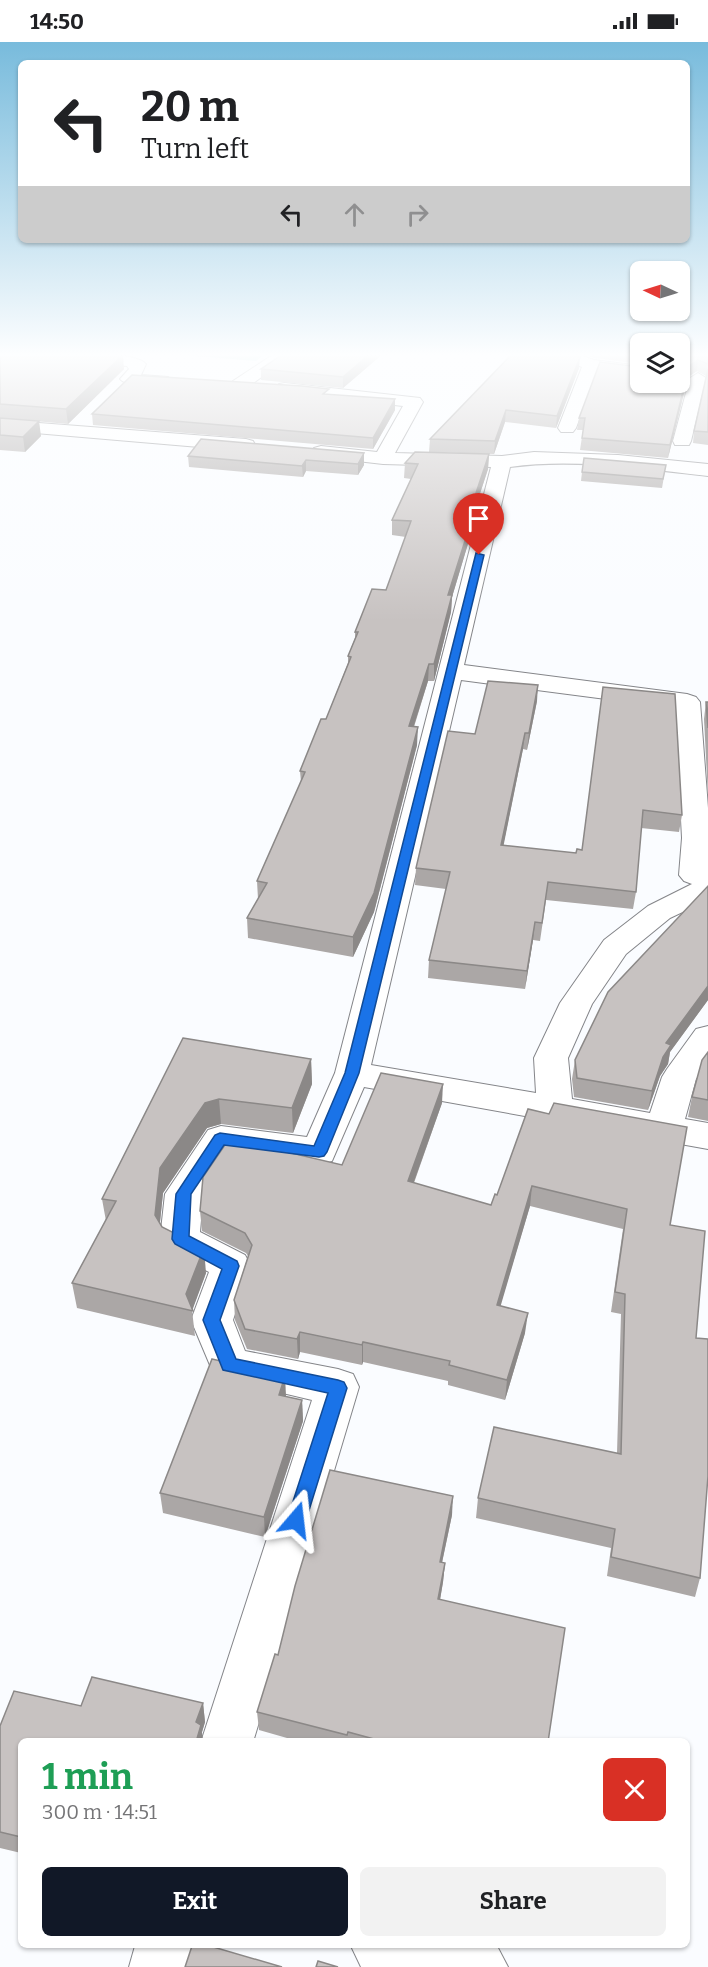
<!DOCTYPE html>
<html lang="en">
<head>
<meta charset="utf-8">
<style>
	:root { --surface:#fff; --page:#f2f2f2; --text:#202124; --muted:#757577; --accent:#111827 }
	body { margin:0; font-family:Bitter,serif; background:var(--page); color:var(--text); height:100vh; display:flex; flex-direction:column; font-size:22px; white-space:nowrap }
	* { box-sizing:border-box; margin:0 }
	p { font-size:20px; color:var(--muted) }
	.icon { flex:none; width:33px; height:33px; fill:none; stroke:currentColor; stroke-width:2; stroke-linecap:round; stroke-linejoin:round }
	.map { position:relative; flex:1; overflow:hidden }
	.sheet { position:absolute; left:18px; top:1696px; width:672px; height:210px; display:flex; flex-direction:column; background:var(--surface); border-radius:9px; box-shadow:0 2px 4px #0004 }
	.sheet>* { flex:none }
	.guide { position:absolute; left:18px; top:18px; width:672px; height:183px; border-radius:9px; box-shadow:0 2px 4px #0004; background:#fff; color:var(--text); overflow:hidden }
	.needle { width:39px; rotate:274deg }
	.buttons { position:absolute; left:630px; top:219px; display:grid; gap:12px }
	.buttons a { display:grid; place-items:center; width:60px; height:60px; border-radius:9px; background:var(--surface); box-shadow:0 2px 4px #0004; font-size:30px }
	.pin { position:absolute; display:grid; place-items:center; width:51px; height:51px; color:#fff; margin:-62px -26px; border-radius:50% 50% 50% 0; rotate:-45deg; box-shadow:0 0 6px #0007 }
	.pin .icon { rotate:45deg }
	.me { position:absolute; width:66px; margin:-33px; rotate:17deg; stroke-linejoin:round; filter:drop-shadow(0 0 4px #0008) }
	.turn { display:flex; align-items:center; gap:21px; height:126px; padding:0 24px; font-size:27px }
	.turn .icon { width:78px; height:78px; stroke-width:2.5 }
	.turn b { display:block; font-size:42px; line-height:51px }
	.lanes { display:flex; align-items:center; height:57px; padding:0 24px; background:#0003; justify-content:center; gap:30px; direction:ltr }
	.lanes .off { opacity:.35 }
	.round { display:grid; place-items:center; flex:none; width:63px; height:63px; border-radius:9px; background:var(--page) }
	.overview { display:flex; align-items:center; justify-content:space-between; height:102px; padding:0 24px }
	h1 { font-size:36px; font-weight:700; line-height:45px; color:#1e9e55 }
	.cta { display:flex; gap:12px; margin-top:auto; padding:12px 24px }
	.cta a { flex:1; height:69px; border-radius:9px; background:var(--accent); color:#fff; font-size:24px; font-weight:700; line-height:69px; text-align:center }
	.cta a+a { background:var(--page); color:var(--text) }
	.status { display:flex; justify-content:space-between; align-items:center; height:42px; padding:0 30px; background:var(--surface); direction:ltr }
	.status svg { height:16px; fill:currentColor }
	.map>svg:first-child { display:block }
	.water { fill:#71c5ca }
	.lines { fill:none; stroke-linecap:round; stroke-linejoin:round }
	.minor-casing { stroke:#848589; stroke-width:2 }
	.minor { fill:#fff; fill-rule:evenodd }
	.wall { fill:#aba7a6 }
	.shaded-wall { fill:#8b8887 }
	.building { fill:#c7c2c1; stroke:#8b8887; stroke-width:1.5 }
	.route { fill:#1a73e8; stroke:#114b97; stroke-width:1.5 }
</style>
</head>
<body>
<div class="status"><b>14:50</b><svg viewBox="0 0 49 12"><path d="M0 12V9h3v3zM5 12V6h3v6zM10 12V3h3v9zM15 12V0h3v12zM26 1h20v11H26zM47 4h2v5h-2z"/></svg></div>
<div class="map">
<svg width="708" height="1925" viewBox="0 0 708 1925">
	<rect width="100%" height="100%" fill="#fafcff"/>
	<!-- water -->
	<polygon class="water" points="145,310 268,310 256,319"/>
	<g class="lines">
		<!-- minor casing -->
		<g class="minor-casing">
			<g id="minor">
				<path d="M14,310C37,310 134,307 146,322L141,333L168,335L176,340C170,348 126,345 120,337L129,327L127,324L22,315Z"/>
				<polygon points="277,310 296,310 245,347 233,347 231,343 233,339"/>
				<polygon points="548,310 571,310 594,318 640,324 640,334 597,329 576,386 573,390 561,390 558,386 582,325 550,313"/>
				<polygon points="698,331 706,336 691,399 689,403 675,403 673,399 690,336"/>
				<path d="M285,341L420,356L423,360L395,411L502,414L534,410L618,413L708,422V434C643,427 575,416 510,425L464,623L687,652L696,655L700,660L708,766V858L670,876L626,912L592,962L568,1016L572,1057L650,1071L662,1035L667,1027L696,987L708,984V1020L696,1037L685,1077L708,1081V1107L364,1045L332,1119L319,1123L231,1111L203,1154L200,1190L245,1213L251,1224L233,1278L245,1309L338,1327L353,1332L359,1345L253,1700H201L312,1358L215,1335L191,1278L209,1230L166,1208L160,1197L165,1152L208,1088L221,1084L307,1095L335,1031L491,425L383,422L314,414L312,410L314,406L321,404L377,410L403,364L279,350L276,346L279,342ZM461,638L675,666L682,796L679,833L684,839L692,842L648,864L604,898L560,961L534,1016L536,1051L371,1023Z"/>
				<polygon points="0,378 246,397 253,399 255,403 253,407 246,409 0,388"/>
				<polygon points="135,1904 193,1904 187,1925 129,1925"/>
				<polygon points="351,1904 497,1904 508,1925 361,1925"/>
			</g>
		</g>
		<!-- minor -->
		<use href="#minor" class="minor"/>
	</g>
	<!-- wall -->
	<g class="wall">
		<polygon points="0,310 124,327 68,382 0,376"/>
		<polygon points="286,310 385,310 343,346 261,338 261,327"/>
		<polygon points="577,310 640,310 640,322 595,316"/>
		<polygon points="680,310 708,310 708,403 693,401 694,389 706,334 697,329 688,335 668,416 580,408 583,388 577,388 579,376"/>
		<polygon points="579,326 556,386 505,380 494,412 429,410 430,397"/>
		<polygon points="329,353 395,368 373,407 93,383 92,372"/>
		<polygon points="0,376 41,394 25,410 0,408"/>
		<polygon points="364,411 364,423 358,433 306,429 303,435 189,425 188,414"/>
		<polygon points="489,412 488,427 474,470 473,485 452,555 451,570 434,639 428,639 414,685 417,703 374,870 353,915 248,896 247,876 258,857 257,839 301,740 300,729 326,677 348,621 348,614 355,596 355,590 386,548 406,495 392,493 392,478 411,437 404,436 405,421"/>
		<polygon points="666,423 662,446 581,439 582,430"/>
		<polygon points="603,645 682,773 679,790 641,786 636,850 633,867 546,858 540,899 533,898 525,947 428,936 429,918 446,847 415,843 416,826 475,692 537,659 527,708 523,707 503,804 576,811 582,808"/>
		<polygon points="706,660 708,660 708,754 704,677"/>
		<polygon points="708,844 708,958 670,1010 668,1022 660,1034 648,1068 574,1055 572,1037 575,1018"/>
		<polygon points="183,996 311,1017 312,1042 293,1091 221,1082 207,1086 163,1151 160,1181 162,1185 206,1231 192,1268 195,1294 77,1266 72,1241 106,1179 102,1157"/>
		<polygon points="708,1010 708,1079 688,1075 692,1055"/>
		<polygon points="442,1061 414,1141 491,1163 497,1153 528,1067 670,1183 696,1296 700,1536 695,1555 607,1534 611,1506 476,1476 478,1456 617,1411 621,1272 611,1270 623,1187 530,1164 500,1264 525,1291 505,1358 448,1343 448,1339 363,1320 362,1323 300,1310 298,1317 247,1307 235,1278 234,1258 248,1214 246,1211 202,1189 200,1169 281,1100 281,1109 342,1123"/>
		<polygon points="286,1355 302,1358 303,1379 265,1495 163,1471 160,1451"/>
		<polygon points="452,1473 442,1521 445,1521 443,1540 440,1557 548,1700 301,1700 259,1688 257,1670 278,1613"/>
		<polygon points="203,1661 205,1680 202,1690 21,1700 21,1811 0,1806 0,1684 81,1664"/>
	</g>
	<!-- shaded-wall -->
	<g class="shaded-wall">
		<polygon points="372,310 385,310 343,346 343,335"/>
		<polygon points="123,313 124,327 68,382 66,367"/>
		<polygon points="580,315 579,326 556,386 557,374"/>
		<polygon points="698,318 697,329 688,335 668,416 670,403 689,324"/>
		<polygon points="395,357 395,368 373,407 373,396"/>
		<polygon points="506,368 505,380 494,412 495,399"/>
		<polygon points="39,379 41,394 25,410 23,395"/>
		<polygon points="364,411 364,423 358,433 358,422"/>
		<polygon points="489,412 488,427 469,485 470,469"/>
		<polygon points="306,418 306,429 303,435 302,424"/>
		<polygon points="474,470 473,485 452,555 451,570 434,639 434,622 448,553"/>
		<polygon points="429,622 428,639 408,702 409,684"/>
		<polygon points="538,643 537,659 527,708 529,691"/>
		<polygon points="418,685 417,703 374,870 353,915 353,895"/>
		<polygon points="525,691 523,707 500,821 501,803"/>
		<polygon points="535,880 533,898 525,947 527,929"/>
		<polygon points="708,944 708,958 670,1010 668,1022 660,1034 648,1068 652,1049 666,1001"/>
		<polygon points="311,1017 312,1042 293,1091 292,1066"/>
		<polygon points="443,1042 442,1061 407,1159 408,1139"/>
		<polygon points="219,1057 221,1082 207,1086 163,1151 158,1198 155,1173 160,1126 205,1061"/>
		<polygon points="532,1144 530,1164 495,1283 497,1263"/>
		<polygon points="204,1206 206,1231 192,1269 186,1252"/>
		<polygon points="528,1271 525,1291 505,1358 507,1338"/>
		<polygon points="300,1290 300,1310 298,1317 297,1297"/>
		<polygon points="363,1300 363,1320 362,1323 362,1303"/>
		<polygon points="285,1334 286,1354 280,1374 279,1353"/>
		<polygon points="302,1358 303,1379 265,1495 264,1475"/>
		<polygon points="453,1454 452,1473 438,1539 440,1520"/>
		<polygon points="445,1521 443,1540 437,1576 438,1557"/>
		<polygon points="203,1661 205,1680 202,1690 203,1700 196,1700 196,1680"/>
	</g>
	<!-- building -->
	<g class="building">
		<polygon points="0,310 88,310 123,313 66,367 0,362"/>
		<polygon points="286,310 372,310 343,335 261,327"/>
		<polygon points="514,310 566,310 580,315 557,374 506,368 495,399 430,397"/>
		<polygon points="680,310 708,310 708,322 698,318 689,324 670,403 582,396 585,376 579,376 600,320 640,325 640,340 680,340"/>
		<polygon points="708,327 708,390 694,389"/>
		<polygon points="132,333 302,344 329,347 323,352 395,357 373,396 92,372"/>
		<polygon points="0,376 39,379 23,395 0,393"/>
		<polygon points="201,397 364,411 358,422 306,418 302,424 188,414"/>
		<polygon points="415,410 489,412 470,469 474,470 448,553 452,553 434,622 429,622 409,684 418,685 374,851 353,895 247,876 267,841 257,839 305,730 300,729 321,677 326,677 351,615 348,614 358,590 355,590 372,547 386,548 411,479 392,478 418,422 405,421"/>
		<polygon points="584,416 666,423 663,437 582,430"/>
		<polygon points="488,639 538,643 529,691 525,691 501,803 576,811 577,807 582,808 603,645 675,652 682,773 643,768 636,850 548,840 542,881 535,880 527,929 429,918 450,830 416,826 448,689 475,692"/>
		<polygon points="706,660 708,660 708,686"/>
		<polygon points="708,844 708,944 666,1001 671,1003 663,1015 652,1049 577,1036 575,1018 608,950"/>
		<polygon points="183,996 311,1017 292,1066 219,1057 205,1061 160,1126 155,1173 162,1185 204,1206 186,1252 193,1269 72,1241 116,1159 102,1157"/>
		<polygon points="708,1010 708,1058 692,1055 702,1018"/>
		<polygon points="381,1031 443,1042 408,1139 491,1163 495,1152 497,1153 528,1067 549,1072 554,1061 687,1085 670,1183 705,1189 696,1296 708,1297 708,1434 700,1536 611,1515 615,1487 478,1456 494,1385 621,1412 625,1252 615,1250 627,1167 532,1144 497,1263 528,1271 507,1338 449,1323 450,1319 363,1300 362,1303 300,1290 297,1297 245,1287 234,1258 252,1203 245,1191 200,1169 203,1135 231,1094 281,1100 278,1108 342,1123"/>
		<polygon points="212,1317 285,1334 279,1353 302,1358 264,1475 160,1451"/>
		<polygon points="330,1428 453,1454 440,1520 445,1521 438,1557 565,1586 548,1700 385,1700 348,1690 347,1693 257,1670 275,1612 278,1613 295,1544"/>
		<polygon points="92,1635 203,1661 196,1680 201,1683 196,1700 21,1700 21,1795 0,1790 0,1684 14,1649 81,1664"/>
		<polygon points="192,1904 210,1904 282,1925 185,1925"/>
		<polygon points="318,1919 338,1925 316,1925"/>
	</g>
	<!-- sky -->
	<linearGradient id="sky" x2="0" y2="1"><stop stop-color="#78bbdc"/><stop offset="0.54" stop-color="#fdfeff"/><stop offset="1" stop-color="#fdfeff" stop-opacity="0"/></linearGradient>
	<rect width="708" height="579" fill="url(#sky)"/>
	<!-- route -->
	<polygon class="route" points="476,511 484,513 359,1031 327,1110 324,1114 319,1115 224,1103 191,1152 189,1194 237,1219 239,1224 220,1278 236,1317 338,1338 344,1340 347,1346 306,1478 303,1484 296,1486 290,1484 287,1478 328,1351 223,1328 203,1278 222,1227 175,1202 172,1197 176,1152 215,1093 220,1091 314,1104 345,1031"/>
</svg>
<div class="buttons">
<a><svg class="needle" viewBox="-14 -14 28 28"><path d="M0-13l5 13h-10z" fill="#e53935"/><path d="M0 13l5-13h-10z" fill="#757577"/></svg></a>
<a><svg class="icon" aria-label="layers" viewBox="0 0 24 24"><path d="M12 4l9 5-9 5-9-5zM3 14l9 5 9-5"/></svg></a>
</div>
<div class="pin" style="left:479px;top:513px;background:#d93025"><svg class="icon" aria-label="arrive" viewBox="0 0 24 24"><path d="M6 21V4h12l-3 4 3 4H6"/></svg></div>
<svg class="me" style="left:296px;top:1478px" viewBox="-20 -20 40 40"><path d="M0-17L14 15 0 8-14 15z" fill="#1a73e8" stroke="#fff" stroke-width="4"/></svg>
<div class="guide">
<div class="turn"><svg class="icon" aria-label="left" viewBox="0 0 24 24"><path d="M17 20v-9H6M10 6l-5 5 5 5"/></svg><div><b>20 m</b>Turn left</div></div>
<div class="lanes"><svg class="icon" aria-label="left" viewBox="0 0 24 24"><path d="M17 20v-9H6M10 6l-5 5 5 5"/></svg><svg class="icon off" aria-label="ahead" viewBox="0 0 24 24"><path d="M12 20V5M6 11l6-6 6 6"/></svg><svg class="icon off" aria-label="right" viewBox="0 0 24 24"><path d="M7 20v-9h11M14 6l5 5-5 5"/></svg></div>
</div>
<section class="sheet">
<div class="overview"><div><h1>1 min</h1><p>300 m · 14:51</p></div><a class="round" style="background:#d93025;color:#fff"><svg class="icon" aria-label="close" viewBox="0 0 24 24"><path d="M6 6l12 12M18 6L6 18"/></svg></a></div>
<div class="cta"><a>Exit</a><a>Share</a></div>
</section>
</div>
</body>
</html>
